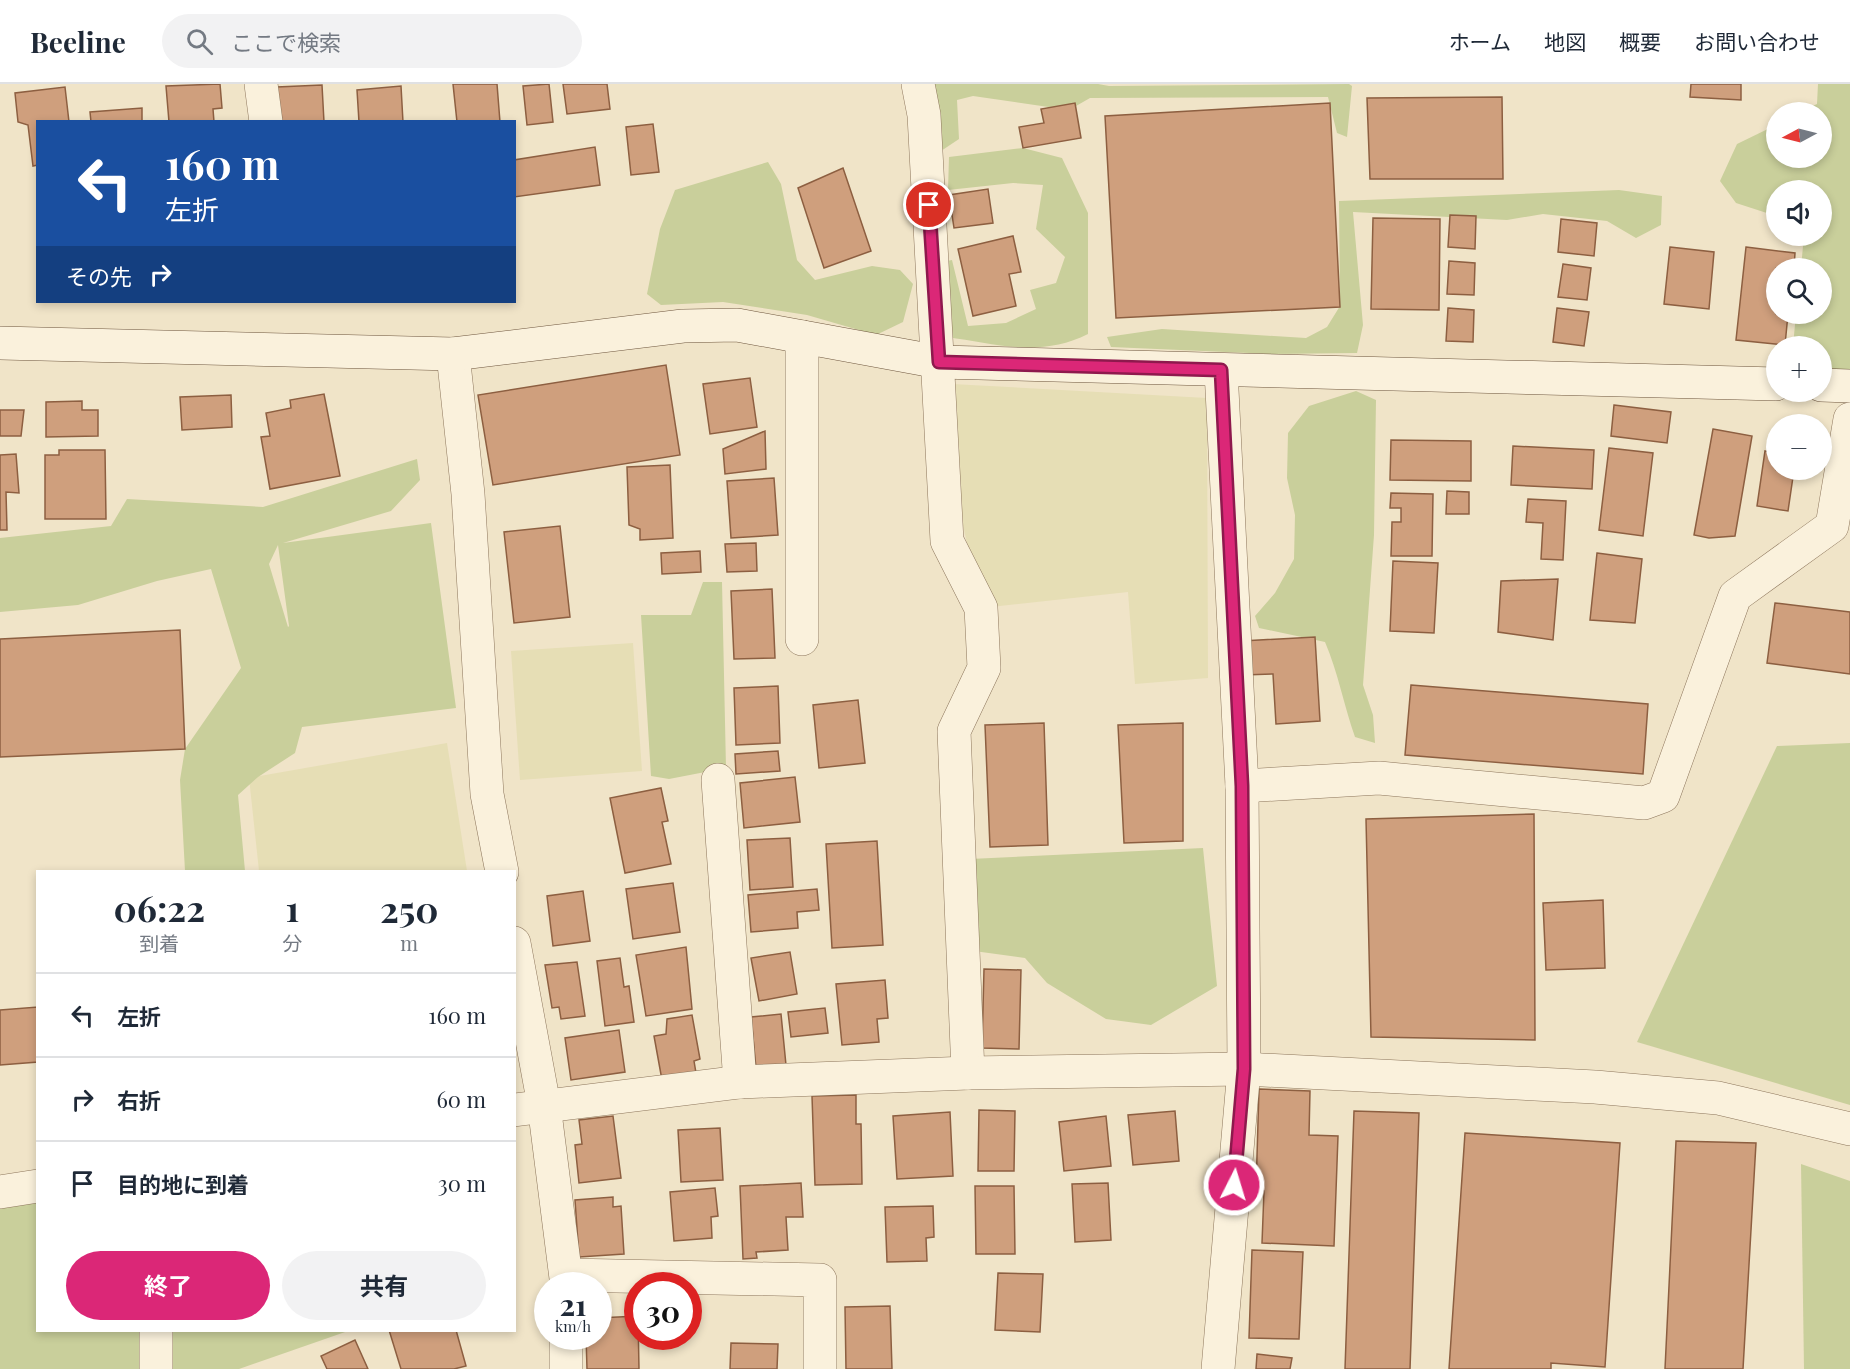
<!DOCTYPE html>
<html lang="ja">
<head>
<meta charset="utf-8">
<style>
	:root { --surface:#fff; --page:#f2f2f3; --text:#1f2937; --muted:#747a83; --line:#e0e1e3; --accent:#db2777 }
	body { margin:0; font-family:"Playfair Display","Noto Sans JP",serif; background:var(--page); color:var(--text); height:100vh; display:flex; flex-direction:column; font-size:22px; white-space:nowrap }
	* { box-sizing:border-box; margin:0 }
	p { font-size:20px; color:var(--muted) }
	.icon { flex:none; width:33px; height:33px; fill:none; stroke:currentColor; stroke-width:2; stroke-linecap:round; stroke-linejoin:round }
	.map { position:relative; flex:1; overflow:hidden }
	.side { position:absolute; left:36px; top:786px; width:480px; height:462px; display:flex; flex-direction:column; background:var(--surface); border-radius:0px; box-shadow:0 3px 9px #0003 }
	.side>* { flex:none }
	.banner { position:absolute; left:36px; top:36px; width:480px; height:183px; border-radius:0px; box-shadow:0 3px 9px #0003; background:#1a4fa0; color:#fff; overflow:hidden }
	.needle { width:39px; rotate:263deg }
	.controls { position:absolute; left:1766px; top:18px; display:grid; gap:12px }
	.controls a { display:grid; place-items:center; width:66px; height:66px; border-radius:50%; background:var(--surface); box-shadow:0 3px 9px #0003; font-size:30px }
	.speed { position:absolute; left:534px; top:1188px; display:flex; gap:12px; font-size:30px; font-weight:700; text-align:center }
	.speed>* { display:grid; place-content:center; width:78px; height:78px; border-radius:50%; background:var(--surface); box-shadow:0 3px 9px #0003; line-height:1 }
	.speed small { font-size:15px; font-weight:400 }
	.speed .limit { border:9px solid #d22; background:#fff; color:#111 }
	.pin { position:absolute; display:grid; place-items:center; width:51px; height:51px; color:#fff; margin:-26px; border:3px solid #fff; border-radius:50%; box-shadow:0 2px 6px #0007 }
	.me { position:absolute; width:66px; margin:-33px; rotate:5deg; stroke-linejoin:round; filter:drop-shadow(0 0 4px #0008) }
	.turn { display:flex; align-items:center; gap:21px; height:126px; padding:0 30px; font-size:27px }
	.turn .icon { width:78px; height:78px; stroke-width:2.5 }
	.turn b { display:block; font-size:42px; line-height:51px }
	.then { display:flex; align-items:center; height:57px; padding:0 30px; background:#0003; gap:12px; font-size:22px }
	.eta { display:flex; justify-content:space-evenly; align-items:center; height:102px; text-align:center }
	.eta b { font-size:36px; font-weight:700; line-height:42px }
	.primary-button { display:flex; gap:12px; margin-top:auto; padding:12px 30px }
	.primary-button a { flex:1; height:69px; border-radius:36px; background:var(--accent); color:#fff; font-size:24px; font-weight:700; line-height:69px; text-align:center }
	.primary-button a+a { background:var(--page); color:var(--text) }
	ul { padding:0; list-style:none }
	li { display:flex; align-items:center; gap:18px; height:84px; padding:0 30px; border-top:2px solid var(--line) }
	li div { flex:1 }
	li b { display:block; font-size:22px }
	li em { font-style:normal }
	header { display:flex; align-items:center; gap:36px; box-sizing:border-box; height:84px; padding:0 30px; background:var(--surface); border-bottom:2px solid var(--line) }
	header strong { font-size:28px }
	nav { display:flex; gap:33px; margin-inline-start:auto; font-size:21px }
	.search { width:420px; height:54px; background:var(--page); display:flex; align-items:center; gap:15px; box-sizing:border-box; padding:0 21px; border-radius:33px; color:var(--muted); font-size:22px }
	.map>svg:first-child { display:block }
	.farmland { fill:#e6deb5 }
	.green { fill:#c9cf9b; fill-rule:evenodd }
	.building { fill:#cf9f7d; stroke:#8d5f41; stroke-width:1.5 }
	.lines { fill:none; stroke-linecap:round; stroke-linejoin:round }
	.street-casing { stroke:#8d765c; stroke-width:34 }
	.secondary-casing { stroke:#6f573f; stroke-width:34 }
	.street { stroke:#faf1dc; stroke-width:33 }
	.secondary { stroke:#faf1dc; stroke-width:33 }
	.route-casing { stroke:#8e194d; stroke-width:15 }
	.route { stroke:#db2777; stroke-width:10 }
</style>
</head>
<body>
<header>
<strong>Beeline</strong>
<div class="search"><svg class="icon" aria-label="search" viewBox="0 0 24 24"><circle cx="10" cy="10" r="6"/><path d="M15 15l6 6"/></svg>ここで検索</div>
<nav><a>ホーム</a><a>地図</a><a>概要</a><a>お問い合わせ</a></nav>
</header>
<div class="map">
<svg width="1850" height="1285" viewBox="0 0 1850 1285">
	<rect width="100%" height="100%" fill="#f0e4c8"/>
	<!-- farmland -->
	<g class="farmland">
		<polygon points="952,300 1207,314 1208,594 1135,600 1128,508 981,524 963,441"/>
		<polygon points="633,559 642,687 520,696 511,567"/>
		<polygon points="447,659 467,787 259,787 249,694"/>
	</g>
	<!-- green -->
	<g class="green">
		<polygon points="929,0 1098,0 1109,2 1349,0 1352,2 1347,53 1337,49 1328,13 1090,14 1069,26 973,12 957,16 959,55 941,67"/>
		<polygon points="1818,0 1850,0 1850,286 1821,287 1821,262 1793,262 1796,230 1821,230 1821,184 1801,184 1803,162 1798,152 1821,152 1821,106 1776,106 1776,132 1736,119 1720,97 1737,60 1776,41 1776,74 1821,74 1821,28 1800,28 1817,20"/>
		<path d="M1023,64L1062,74L1088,129V250C1041,274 996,260 947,253L937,179L952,176L968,242L1006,239L1036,225L1030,206L1056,199L1065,173L1036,145L1043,101L1013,99L948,106L949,73Z"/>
		<polygon points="768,78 781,100 797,176 815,196 872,182 900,186 913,200 903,238 876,251 807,231 723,218 661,221 647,210 660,145 675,106"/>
		<polygon points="1619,106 1662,112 1661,141 1636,154 1607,137 1543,130 1507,136 1353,128 1363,241 1357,269 1273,270 1111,263 1107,253 1162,245 1306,254 1327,243 1340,222 1339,117"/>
		<path d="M1356,307L1376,316L1374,451L1363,601L1373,631L1375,659L1355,653C1344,622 1338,588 1325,558L1259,544L1255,532L1275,509L1294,475L1295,431L1287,394L1288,349L1309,322Z"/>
		<path d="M417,375L420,396L391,427L283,459L431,439L456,624L302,643L295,669L258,693L238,711L245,787H185L180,696L185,665L241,584L211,485L157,497L78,521L0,528V454L111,442L127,415L263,423ZM278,461L289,542L288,543L269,480Z"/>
		<polygon points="703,498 722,498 726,684 669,695 651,692 641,531 691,531"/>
		<polygon points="1850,659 1850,1021 1637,958 1777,662"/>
		<polygon points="1203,764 1217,902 1151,941 1106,935 1047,899 1025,874 974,867 970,775"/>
		<polygon points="1801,1080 1850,1097 1850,1285 1804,1285"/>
		<polygon points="37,1102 38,1246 156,1247 156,1285 0,1285 0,1108"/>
		<polygon points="160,1247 348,1247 239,1285 158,1285"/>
	</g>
	<!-- building -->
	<g class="building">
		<polygon points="220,0 222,24 213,25 214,38 169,38 166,2"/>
		<polygon points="453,0 497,0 500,38 457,38"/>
		<polygon points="549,0 553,38 527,41 523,2"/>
		<polygon points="563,0 607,0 610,25 567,30"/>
		<polygon points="1691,0 1741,0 1741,16 1690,13"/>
		<polygon points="322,1 324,38 279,38 277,3"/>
		<polygon points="401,2 403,38 359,38 357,6"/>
		<polygon points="65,3 69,38 38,38 38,81 33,82 28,41 18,38 15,9"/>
		<polygon points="1502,13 1503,95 1370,95 1367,14"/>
		<polygon points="1075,19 1081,54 1023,64 1019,43 1044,39 1041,25"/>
		<polygon points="1330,19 1340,223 1116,234 1105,32"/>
		<polygon points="142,24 142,38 91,38 90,28"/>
		<polygon points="653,40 659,88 631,91 626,43"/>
		<polygon points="595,63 600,101 514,113 514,76"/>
		<polygon points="843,84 871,167 824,184 798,104"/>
		<polygon points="988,105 993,139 954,144 949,111"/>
		<polygon points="1450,131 1476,132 1475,165 1448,163"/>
		<polygon points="1373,134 1440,135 1439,226 1371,225"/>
		<polygon points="1561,135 1597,139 1594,172 1558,168"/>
		<polygon points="1013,152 1021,188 1009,190 1016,222 973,232 958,165"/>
		<polygon points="1670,163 1714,168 1709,225 1664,220"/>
		<polygon points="1746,163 1795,169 1794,184 1776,184 1776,230 1788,230 1785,261 1736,256"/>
		<polygon points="1449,177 1475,179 1474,211 1447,210"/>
		<polygon points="1563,180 1591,184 1587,216 1558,213"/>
		<polygon points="1448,224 1474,226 1473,258 1446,257"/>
		<polygon points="1557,224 1589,228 1584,262 1553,258"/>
		<polygon points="666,281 680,371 493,401 478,311"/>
		<polygon points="750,294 757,343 710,350 703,300"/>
		<polygon points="324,310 340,392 270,405 261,353 270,352 266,329 291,324 290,316"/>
		<polygon points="231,311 232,343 182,346 180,313"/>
		<polygon points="82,317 82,326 98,326 98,352 46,353 46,318"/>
		<polygon points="1614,321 1671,328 1667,359 1611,352"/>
		<polygon points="0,326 24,326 21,352 0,352"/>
		<polygon points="1713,345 1752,352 1735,452 1709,454 1694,451"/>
		<polygon points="765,347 766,385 725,390 723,365"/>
		<polygon points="1391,356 1471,357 1471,397 1390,396"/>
		<polygon points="1513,362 1594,366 1592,405 1511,401"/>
		<polygon points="1609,364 1653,369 1643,452 1599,446"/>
		<polygon points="59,366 105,366 106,435 45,435 45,371 59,371"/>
		<polygon points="1765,367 1776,369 1776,386 1794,386 1788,427 1757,422"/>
		<polygon points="16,370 19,409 6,408 7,446 0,446 0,371"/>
		<polygon points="670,381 673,454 640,456 640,445 629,441 627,383"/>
		<polygon points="774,394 778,451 731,454 727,397"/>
		<polygon points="1447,407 1469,408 1469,430 1446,430"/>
		<polygon points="1391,409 1433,410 1432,472 1391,472 1392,438 1401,438 1401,424 1390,424"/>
		<polygon points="1528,415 1566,417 1563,476 1541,475 1543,439 1526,438"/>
		<polygon points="560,442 570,533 514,539 504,448"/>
		<polygon points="756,459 757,487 727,488 725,460"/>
		<polygon points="700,467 701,488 662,490 661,469"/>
		<polygon points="1597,469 1642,475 1635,539 1590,536"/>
		<polygon points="1393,477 1438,479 1434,549 1390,547"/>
		<polygon points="1558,495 1553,556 1498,548 1501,497"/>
		<polygon points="772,505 775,574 734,575 731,507"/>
		<polygon points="1775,519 1850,528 1850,590 1767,579"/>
		<polygon points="180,546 185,665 0,673 0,555"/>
		<polygon points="1315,553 1320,637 1276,640 1273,590 1244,591 1242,557"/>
		<polygon points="1411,601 1648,620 1643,690 1405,671"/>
		<polygon points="778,602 780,659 736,661 734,604"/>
		<polygon points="858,616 865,679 819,684 813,621"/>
		<polygon points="1044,639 1048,761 990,763 985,641"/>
		<polygon points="1183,639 1183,757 1124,759 1118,641"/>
		<polygon points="778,667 780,687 736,690 735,670"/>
		<polygon points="795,693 800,738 744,744 740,699"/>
		<polygon points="661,704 668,737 662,738 671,780 625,789 610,714"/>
		<polygon points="1534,730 1535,956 1371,953 1366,735"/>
		<polygon points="790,754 793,803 750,806 747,756"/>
		<polygon points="877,757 883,861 832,864 826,760"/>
		<polygon points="673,799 680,848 633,855 626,805"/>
		<polygon points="817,805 819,826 797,828 798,844 751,848 748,811"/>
		<polygon points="583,807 590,857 553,862 547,812"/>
		<polygon points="1603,816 1605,884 1546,886 1543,819"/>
		<polygon points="686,863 692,925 646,932 636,871"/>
		<polygon points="790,868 797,910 759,917 751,874"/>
		<polygon points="620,874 624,903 629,902 634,938 605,942 597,877"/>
		<polygon points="577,878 585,932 561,935 559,923 552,924 545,881"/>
		<polygon points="984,885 1021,886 1019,965 982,964"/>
		<polygon points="885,896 888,934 877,935 879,958 842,961 836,900"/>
		<polygon points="38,923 38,978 0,981 0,926"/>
		<polygon points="825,924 828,949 791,953 788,928"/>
		<polygon points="781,930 786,981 756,984 751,933"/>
		<polygon points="692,931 700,975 694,977 696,989 662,996 654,952 666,950 667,935"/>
		<polygon points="619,946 625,988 571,996 565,954"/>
		<polygon points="1259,1005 1310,1007 1309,1051 1338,1052 1334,1162 1262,1159 1264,1107 1256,1106"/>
		<polygon points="856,1011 856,1040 861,1040 862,1100 815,1101 812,1012"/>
		<polygon points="979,1026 1015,1027 1014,1087 978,1087"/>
		<polygon points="1175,1027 1179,1077 1133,1081 1128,1031"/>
		<polygon points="1354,1027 1419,1029 1410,1285 1345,1285"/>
		<polygon points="950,1028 953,1092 897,1095 893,1032"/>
		<polygon points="613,1032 621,1094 579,1099 575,1061 582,1060 579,1036"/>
		<polygon points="1106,1032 1111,1082 1064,1087 1059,1038"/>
		<polygon points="720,1044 723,1096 681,1098 678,1046"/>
		<polygon points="1465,1049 1620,1059 1605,1283 1551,1279 1551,1285 1449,1285"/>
		<polygon points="1676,1057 1756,1059 1743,1285 1665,1285"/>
		<polygon points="801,1099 803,1133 786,1133 788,1166 756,1168 757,1174 743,1175 740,1102"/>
		<polygon points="1108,1099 1111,1156 1075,1158 1072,1100"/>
		<polygon points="975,1102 1014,1102 1015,1170 976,1170"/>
		<polygon points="715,1104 718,1132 711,1133 712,1154 674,1157 670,1108"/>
		<polygon points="613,1113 613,1123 621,1122 624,1170 579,1173 575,1116"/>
		<polygon points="933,1122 934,1153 926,1154 927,1177 887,1178 885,1123"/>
		<polygon points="1252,1166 1303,1168 1299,1255 1249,1254"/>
		<polygon points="998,1189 1043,1190 1040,1248 995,1246"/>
		<polygon points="890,1222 892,1285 846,1285 845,1223"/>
		<polygon points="638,1232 639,1285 587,1285 586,1252 598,1252 598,1234"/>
		<polygon points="389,1246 456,1246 466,1282 454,1285 401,1285"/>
		<polygon points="355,1256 368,1285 327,1285 321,1272"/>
		<polygon points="731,1259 778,1260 777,1285 730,1285"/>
		<polygon points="1257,1270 1292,1274 1290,1285 1256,1285"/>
	</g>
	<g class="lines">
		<!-- street casing -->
		<g class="street-casing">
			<g id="street">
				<polyline points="261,0 266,38"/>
				<polyline points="918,0 924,31 947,457 981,524 984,584 954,647 968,989"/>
				<polyline points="802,253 802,555"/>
				<polyline points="453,270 468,410 487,710 502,788"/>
				<polyline points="718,696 740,998"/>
				<polyline points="1242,702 1379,694 1644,719 1663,712 1735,512 1832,442 1850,335"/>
				<polyline points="514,859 544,1021 567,1202"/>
				<polyline points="514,1026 740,998 968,989 1244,985 1595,1003 1718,1014 1850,1045"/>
				<polyline points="0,1108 38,1102"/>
				<polyline points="567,1191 820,1196 820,1285"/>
				<polyline points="156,1246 156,1285"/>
				<polyline points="566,1285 566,1252"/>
				<polyline points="1218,1285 1244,985 1242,702 1221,286"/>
			</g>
		</g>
		<!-- secondary casing -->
		<g class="secondary-casing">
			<g id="secondary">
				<polyline points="0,259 453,270 683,242 737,241 939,278 1776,300"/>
				<polyline points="1821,301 1850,302"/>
			</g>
		</g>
		<!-- street -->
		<use href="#street" class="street"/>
		<!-- secondary -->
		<use href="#secondary" class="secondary"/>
	</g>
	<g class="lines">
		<!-- route casing -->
		<g class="route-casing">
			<polyline id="route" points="929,121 939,278 1221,286 1242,702 1244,985 1234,1101"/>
		</g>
		<!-- route -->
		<use href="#route" class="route"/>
	</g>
</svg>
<div class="controls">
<a><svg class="needle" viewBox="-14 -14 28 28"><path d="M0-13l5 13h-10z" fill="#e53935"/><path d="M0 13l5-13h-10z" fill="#747a83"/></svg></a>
<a><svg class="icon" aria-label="sound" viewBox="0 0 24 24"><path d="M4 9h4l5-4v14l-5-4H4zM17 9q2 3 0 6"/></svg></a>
<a><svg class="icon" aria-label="search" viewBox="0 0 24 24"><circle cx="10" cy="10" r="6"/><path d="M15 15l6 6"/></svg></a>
<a>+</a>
<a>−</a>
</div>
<div class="speed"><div>21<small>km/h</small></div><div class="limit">30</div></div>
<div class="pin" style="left:929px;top:121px;background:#d93025"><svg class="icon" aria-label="arrive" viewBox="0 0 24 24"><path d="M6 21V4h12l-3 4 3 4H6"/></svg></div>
<svg class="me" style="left:1234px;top:1101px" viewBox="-20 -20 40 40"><circle r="17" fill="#db2777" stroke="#fff" stroke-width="3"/><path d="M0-11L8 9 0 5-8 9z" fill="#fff"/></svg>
<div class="banner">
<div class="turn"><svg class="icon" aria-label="left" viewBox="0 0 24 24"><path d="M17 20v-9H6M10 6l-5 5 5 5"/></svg><div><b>160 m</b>左折</div></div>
<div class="then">その先<svg class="icon" aria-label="right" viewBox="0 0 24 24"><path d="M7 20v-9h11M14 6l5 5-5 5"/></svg></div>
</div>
<section class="side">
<div class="eta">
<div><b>06:22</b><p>到着</p></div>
<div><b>1</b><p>分</p></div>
<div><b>250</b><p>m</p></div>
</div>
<ul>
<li><svg class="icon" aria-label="left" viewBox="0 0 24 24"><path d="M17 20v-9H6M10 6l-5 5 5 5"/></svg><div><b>左折</b></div><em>160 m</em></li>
<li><svg class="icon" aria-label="right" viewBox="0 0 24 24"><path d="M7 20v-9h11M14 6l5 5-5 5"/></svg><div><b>右折</b></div><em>60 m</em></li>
<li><svg class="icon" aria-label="arrive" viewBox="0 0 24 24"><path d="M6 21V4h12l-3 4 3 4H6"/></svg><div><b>目的地に到着</b></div><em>30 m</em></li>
</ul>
<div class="primary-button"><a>終了</a><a>共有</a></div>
</section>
</div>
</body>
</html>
